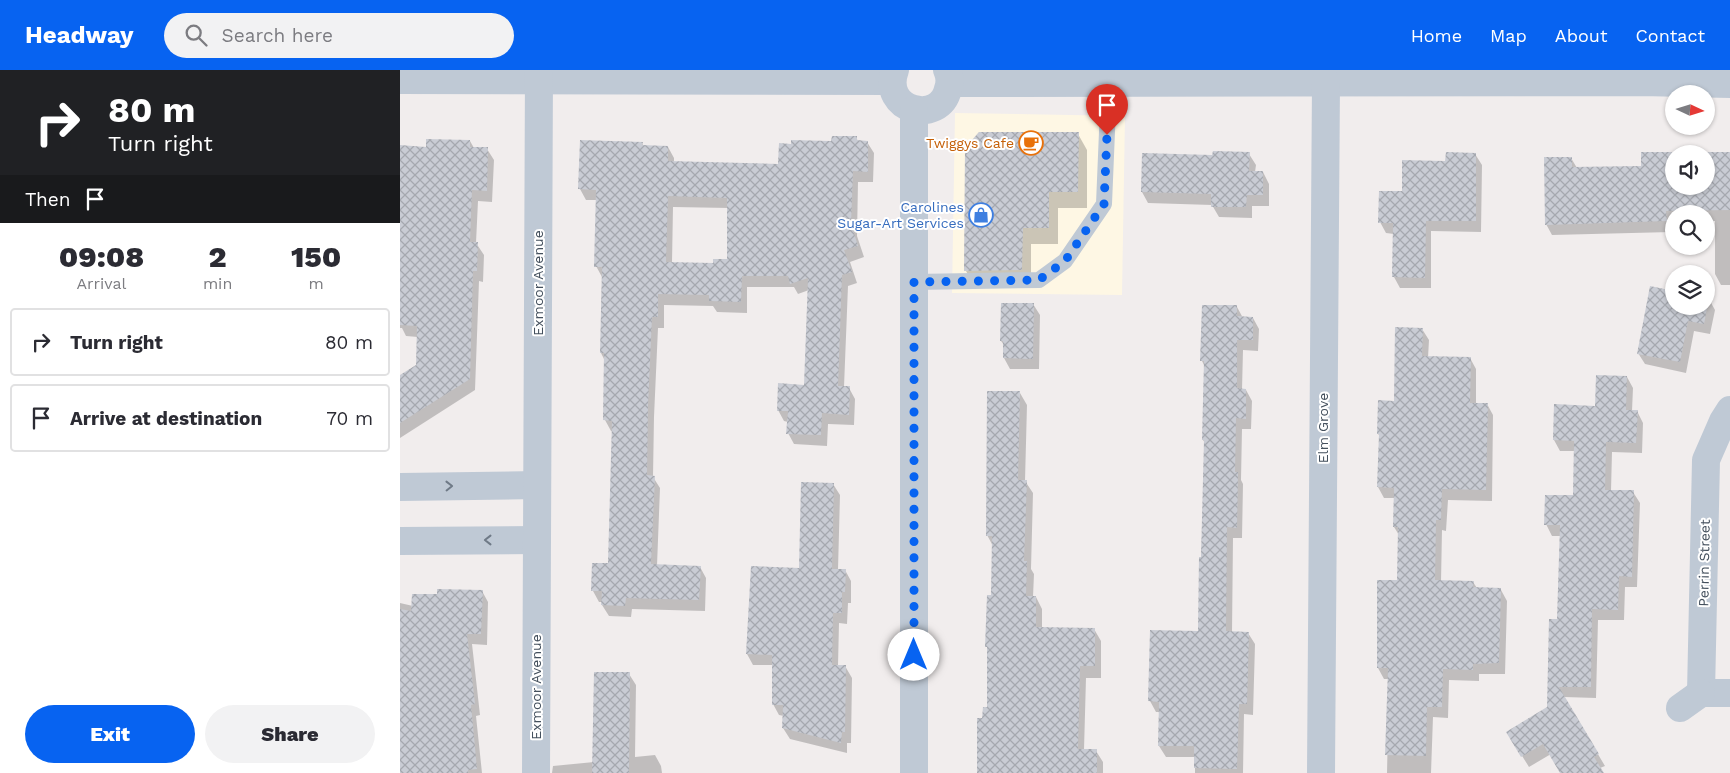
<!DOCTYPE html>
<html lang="en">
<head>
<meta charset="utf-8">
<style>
	:root { --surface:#fff; --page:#f2f2f3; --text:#2b2b33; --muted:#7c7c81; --line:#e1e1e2; --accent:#0763f1 }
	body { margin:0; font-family:"Work Sans",sans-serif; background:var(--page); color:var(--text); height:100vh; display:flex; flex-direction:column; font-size:19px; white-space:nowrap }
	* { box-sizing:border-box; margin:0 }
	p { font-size:16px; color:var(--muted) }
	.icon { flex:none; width:28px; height:28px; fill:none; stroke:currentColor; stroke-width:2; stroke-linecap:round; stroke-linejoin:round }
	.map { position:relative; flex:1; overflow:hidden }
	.details { display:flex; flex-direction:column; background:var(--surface); width:400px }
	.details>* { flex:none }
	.top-card { background:#202124; color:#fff; overflow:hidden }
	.needle { width:32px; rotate:94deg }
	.controls { position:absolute; left:1265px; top:15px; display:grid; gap:10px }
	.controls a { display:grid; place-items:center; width:50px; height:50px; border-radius:50%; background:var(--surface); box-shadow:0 1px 4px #0004; font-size:25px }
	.pin { position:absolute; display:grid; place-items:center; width:42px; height:42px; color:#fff; margin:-51px -21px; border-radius:50% 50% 50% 0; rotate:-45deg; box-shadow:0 0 5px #0007 }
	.pin .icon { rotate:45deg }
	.me { position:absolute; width:55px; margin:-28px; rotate:0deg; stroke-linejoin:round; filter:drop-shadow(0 0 4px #0008) }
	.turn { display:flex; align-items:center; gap:18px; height:105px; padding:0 25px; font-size:22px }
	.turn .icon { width:65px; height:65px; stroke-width:2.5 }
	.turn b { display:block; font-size:35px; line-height:42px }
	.then { display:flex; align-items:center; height:48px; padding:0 25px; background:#0003; gap:10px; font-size:19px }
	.eta { display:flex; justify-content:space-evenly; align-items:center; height:85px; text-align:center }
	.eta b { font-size:30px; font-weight:800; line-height:35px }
	.button { display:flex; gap:10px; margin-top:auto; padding:10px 25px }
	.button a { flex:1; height:58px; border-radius:30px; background:var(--accent); color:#fff; font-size:20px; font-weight:800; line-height:58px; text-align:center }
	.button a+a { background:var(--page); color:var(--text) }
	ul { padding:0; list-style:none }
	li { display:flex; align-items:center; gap:15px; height:68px; margin:0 10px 8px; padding:0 15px; border:2px solid var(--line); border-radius:5px }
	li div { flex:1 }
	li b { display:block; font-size:19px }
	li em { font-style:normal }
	header { display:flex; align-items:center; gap:30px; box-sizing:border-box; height:70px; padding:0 25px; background:var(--accent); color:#fff }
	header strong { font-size:24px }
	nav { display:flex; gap:28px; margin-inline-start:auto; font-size:18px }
	.search { width:350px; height:45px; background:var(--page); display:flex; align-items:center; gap:12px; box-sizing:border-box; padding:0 18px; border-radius:28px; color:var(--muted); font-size:19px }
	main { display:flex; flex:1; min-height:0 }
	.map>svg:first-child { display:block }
	.commercial { fill:#fef7e4 }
	.shadow { fill:#0003; fill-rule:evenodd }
	.building { fill:url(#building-cross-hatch); fill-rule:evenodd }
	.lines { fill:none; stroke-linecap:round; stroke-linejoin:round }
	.service { stroke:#bfc9d5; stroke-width:16 }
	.minor { stroke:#bfc9d5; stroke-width:28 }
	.tertiary { stroke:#bfc9d5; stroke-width:28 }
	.oneway { stroke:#6f7a87 }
	.route { stroke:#0763f1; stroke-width:9; stroke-dasharray:0 16.2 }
	.labels { text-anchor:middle; stroke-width:4; stroke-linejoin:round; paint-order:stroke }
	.food-label { font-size:14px; fill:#c56008; stroke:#fff; text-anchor:end }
	.shop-label { font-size:14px; fill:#366cbe; stroke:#fff; text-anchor:end }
	.street-label { font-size:14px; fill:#44505d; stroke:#fff }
</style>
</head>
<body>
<header>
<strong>Headway</strong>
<div class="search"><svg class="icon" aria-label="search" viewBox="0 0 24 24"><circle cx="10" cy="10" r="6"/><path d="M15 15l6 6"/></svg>Search here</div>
<nav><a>Home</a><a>Map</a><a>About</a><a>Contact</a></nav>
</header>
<main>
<section class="details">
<div class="top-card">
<div class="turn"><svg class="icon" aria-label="right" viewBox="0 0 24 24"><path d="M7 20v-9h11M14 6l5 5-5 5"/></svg><div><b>80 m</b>Turn right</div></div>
<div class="then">Then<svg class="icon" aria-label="arrive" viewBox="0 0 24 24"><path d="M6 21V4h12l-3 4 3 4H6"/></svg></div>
</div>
<div class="eta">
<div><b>09:08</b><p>Arrival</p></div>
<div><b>2</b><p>min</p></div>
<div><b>150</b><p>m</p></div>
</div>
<ul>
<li><svg class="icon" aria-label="right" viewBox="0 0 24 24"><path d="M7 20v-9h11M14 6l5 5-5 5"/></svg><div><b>Turn right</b></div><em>80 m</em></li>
<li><svg class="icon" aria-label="arrive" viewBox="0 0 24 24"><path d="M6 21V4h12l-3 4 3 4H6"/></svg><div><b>Arrive at destination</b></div><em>70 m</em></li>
</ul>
<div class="button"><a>Exit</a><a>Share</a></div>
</section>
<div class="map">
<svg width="1330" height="703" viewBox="0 0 1330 703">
	<defs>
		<pattern id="building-cross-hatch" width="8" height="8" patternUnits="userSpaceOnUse" patternTransform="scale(1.25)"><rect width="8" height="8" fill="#c9ccd4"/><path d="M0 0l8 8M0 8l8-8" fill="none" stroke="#a5a8af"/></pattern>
	</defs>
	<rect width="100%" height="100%" fill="#f1eded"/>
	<!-- commercial -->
	<polygon class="commercial" points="555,43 725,46 722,225 552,223"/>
	<!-- shadow -->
	<g class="shadow">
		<polygon points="678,64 687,80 687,138 658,138 658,174 631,174 631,216 575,217 566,201"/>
		<path d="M456,68L459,72H467L474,83L473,112H458L457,166L464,187L450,192L457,213L448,216L444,317L449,318L455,329L454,355L428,354L427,376L394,374L388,363V352L384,351L378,340L405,316L409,220L398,224L394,217H347V243L317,242L313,236L264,235V258H258L254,347L253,407L260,418L257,496L300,497L306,508L305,541L232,539L231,547L209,546L202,535L203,532H199L193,521L209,494L213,361H211L205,350V291L201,283L202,207L196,196L197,130H186L180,119L242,73L244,77H268L274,88V92L379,95L433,72ZM273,137L329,138L328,190L314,194L272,193Z"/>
		<polygon points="70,71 74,78 87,79 94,90 92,132 78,131 76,173 84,185 83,212 79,211 75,320 0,368 0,306 17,295 18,267 6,266 2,258 0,258 0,77 27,78"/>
		<path d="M1242,83H1330V215H1321L1315,204V151H1306V144H1274L1272,162L1152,165L1146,154L1171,88L1177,98L1242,97ZM1274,84H1306V116H1274Z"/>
		<polygon points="849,84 856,95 855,102 863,102 869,114 869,136 852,136 852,148 819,147 812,135 748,133 742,122 814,87"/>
		<polygon points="1075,84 1082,95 1081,162 1031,161 1031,218 1000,218 994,207 994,164 986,163 980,152 1003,122 1047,92"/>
		<polygon points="1309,229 1315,240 1310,264 1294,261 1286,303 1245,294 1238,283 1274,236 1306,236"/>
		<polygon points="633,234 640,245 639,299 610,299 604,288 604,275 601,271"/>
		<polygon points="837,237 843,248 853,248 859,259 858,281 843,280 842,320 846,320 852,331 851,359 842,359 841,410 843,414 842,468 833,468 832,563 848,563 855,574 853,645 844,644 843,703 795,703 795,687 766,687 759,676 760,642 756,642 750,631 799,562 805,373 803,370 805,297 802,291"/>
		<polygon points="1022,259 1029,270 1028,288 1070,288 1076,299 1076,334 1087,334 1093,345 1092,431 1048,430 1046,461 1042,460 1041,512 1073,512 1077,518 1101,520 1107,531 1105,604 1079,604 1079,611 1049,610 1048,648 1033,647 1031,703 987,703 989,609 984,609 978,598 998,511 999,465 994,457 995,428 984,428 978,417 980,366 978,364 995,332"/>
		<polygon points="1227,307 1233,318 1232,341 1237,341 1243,353 1242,383 1212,382 1211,421 1233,422 1240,433 1237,517 1225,517 1224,550 1198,550 1196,628 1164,627 1205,696 1200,698 1202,703 1162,703 1151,684 1129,697 1108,663 1149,638 1158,550 1161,466 1152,466 1146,454 1174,427 1175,381 1160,381 1154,370 1196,337"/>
		<polygon points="620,323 627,335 625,411 633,423 631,499 634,504 633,527 636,527 642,539 642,558 694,559 701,571 701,608 686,608 684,680 696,681 703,692 703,703 578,703 584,649 589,639 588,580 587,577 592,526 593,476 587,465"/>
		<polygon points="433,414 440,425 438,500 445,500 451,511 451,533 448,533 447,554 439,553 438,596 445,596 452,608 451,673 447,673 447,683 390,669 383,658 384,646 379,645 373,634 373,595 353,595 347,584 400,499"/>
		<polygon points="82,521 88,532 87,575 72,574 80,645 76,646 82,703 0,703 0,533 13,536 38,526"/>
		<polygon points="229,604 236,615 235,687 255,685 261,696 262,703 152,703 153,696 194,692"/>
	</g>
	<!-- building -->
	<g class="building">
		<polygon points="579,62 679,62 678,122 649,122 649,158 623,158 622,200 564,201 565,78"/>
		<path d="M432,66H457V70L468,71V102L453,101L451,154L458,176L444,180L452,202L442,205L438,316H450L449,345L422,343L421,365L386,364L388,341H377L378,313L404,315L408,208L390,214L388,206H342L341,232L309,231V225L258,224V247H252L248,335L247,405L255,406L251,494L301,496L299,530L226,528L225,536L201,535L202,521H191L192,493H208L212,351L203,350L204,283H200L202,197H194L196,120L178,119L180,70L243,72L242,75L268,76V91L378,94L379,73L391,74V70L431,71ZM268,126L327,128V189H313V193L266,192Z"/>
		<polygon points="26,69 70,70 70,77 88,77 87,121 72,120 70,172 78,172 77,201 73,201 70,309 0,353 0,305 16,295 17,256 0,255 0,75 26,77"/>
		<polygon points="813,81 850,82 849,101 863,101 863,125 847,125 846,137 811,137 811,124 741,122 742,83 812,85"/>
		<polygon points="1046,82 1076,83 1076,151 1026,151 1025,208 992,207 993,153 978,153 979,121 1002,121 1002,90 1045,91"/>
		<path d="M1241,82H1330V140L1266,141L1267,151L1145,155L1144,87H1172V97L1241,96ZM1274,84H1306V116H1274Z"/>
		<polygon points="1250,216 1274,221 1274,236 1306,236 1306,227 1309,228 1304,254 1288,251 1280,292 1237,284"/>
		<polygon points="601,233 634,233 633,289 603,288 603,271 600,271"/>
		<polygon points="802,235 837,235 837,246 853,247 853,270 837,270 837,318 846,319 846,349 836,348 835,402 838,402 837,458 827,457 826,561 849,562 847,634 839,634 837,699 794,698 794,676 758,676 759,632 748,631 750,560 798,561 799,487 801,487 804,370 802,370 804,291 800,291"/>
		<polygon points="995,257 1023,258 1022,286 1071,287 1070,333 1088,333 1086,420 1042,419 1041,450 1036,450 1035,510 1074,511 1073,517 1101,518 1099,593 1073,594 1073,600 1043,599 1042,637 1027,637 1026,686 985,685 988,598 977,598 977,510 997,510 998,457 993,457 994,418 977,417 979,364 977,364 978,330 994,331"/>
		<polygon points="1196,305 1227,306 1226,340 1238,340 1236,373 1206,372 1205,420 1234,420 1232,507 1219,506 1218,540 1192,539 1191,617 1159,617 1199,684 1194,687 1204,703 1160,703 1143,674 1121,687 1106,662 1147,637 1149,549 1157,549 1160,455 1144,455 1145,425 1173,425 1174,371 1153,370 1154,334 1195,336"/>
		<polygon points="587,321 620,321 618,410 627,410 624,491 627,491 626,526 636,526 636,557 695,558 695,596 680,596 678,679 697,679 697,703 577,703 577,648 582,648 583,637 587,637 587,577 585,577 587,525 591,525 592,466 586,466"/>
		<polygon points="401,412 434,413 432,499 446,499 445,522 442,522 442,543 433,543 432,595 446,595 445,662 442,662 441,673 382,658 383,635 372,635 372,585 346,584 351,496 399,498"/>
		<polygon points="37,519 83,520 81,564 67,564 75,634 71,635 77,699 68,700 68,703 0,703 0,539 11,541 12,524 37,524"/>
		<polygon points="194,602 230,602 229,703 192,703"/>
	</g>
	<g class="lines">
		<!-- service -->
		<polyline class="service" points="514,212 639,210 665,191 704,134 709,13"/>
		<!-- minor -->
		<g class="minor">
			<polyline points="0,10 492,11"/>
			<polyline points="550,13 1242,12 1330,14"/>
			<polyline points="1330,340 1323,351 1306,390 1301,623 1330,623"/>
			<polyline points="0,417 137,415"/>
			<polyline points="0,471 137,470"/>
			<polyline points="1280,638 1301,623"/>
			<polyline points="136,703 139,0"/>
			<polyline points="921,703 926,12"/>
		</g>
		<!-- tertiary -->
		<g class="tertiary">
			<path d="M495,0C480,41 540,56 548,19C550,13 550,6 547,0"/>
			<polyline points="514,40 514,703"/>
		</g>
	</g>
	<!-- one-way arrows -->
	<defs><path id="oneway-chevron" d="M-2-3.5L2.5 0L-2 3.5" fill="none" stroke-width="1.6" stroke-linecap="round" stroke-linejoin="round" transform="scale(1.25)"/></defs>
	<g class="oneway">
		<use href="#oneway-chevron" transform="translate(49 416) rotate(-1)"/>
		<use href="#oneway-chevron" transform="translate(88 470) rotate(180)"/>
	</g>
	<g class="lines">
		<!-- route -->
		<polyline class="route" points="514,585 514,212 639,210 665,191 704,134 707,65"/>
	</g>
	<!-- icons -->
	<defs>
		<g id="cafe-ring" transform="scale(1.25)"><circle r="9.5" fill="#fff" stroke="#e8710a" stroke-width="1.5"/><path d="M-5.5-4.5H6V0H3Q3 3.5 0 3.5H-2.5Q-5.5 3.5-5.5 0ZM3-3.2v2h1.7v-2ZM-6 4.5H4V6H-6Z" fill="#e8710a"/></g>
		<g id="shop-ring" transform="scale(1.25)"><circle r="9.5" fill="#fff" stroke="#3f7fe0" stroke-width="1.5"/><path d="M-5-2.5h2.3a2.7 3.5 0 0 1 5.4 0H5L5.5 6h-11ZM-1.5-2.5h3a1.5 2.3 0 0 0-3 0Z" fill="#3f7fe0"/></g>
	</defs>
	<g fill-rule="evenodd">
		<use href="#cafe-ring" x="631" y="73"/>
		<use href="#shop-ring" x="581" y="145"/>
	</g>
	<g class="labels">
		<!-- food labels -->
		<g class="food-label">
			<text x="614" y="78">Twiggys Cafe</text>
		</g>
		<!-- shop labels -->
		<g class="shop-label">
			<text x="564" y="142">Carolines<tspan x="564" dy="16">Sugar-Art Services</tspan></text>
		</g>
		<!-- street labels -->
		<g class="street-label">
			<text transform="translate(138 213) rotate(-90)" y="5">Exmoor Avenue</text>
			<text transform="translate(923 358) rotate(-90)" y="5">Elm Grove</text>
			<text transform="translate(1304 493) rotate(-89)" y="5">Perrin Street</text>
			<text transform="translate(136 617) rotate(-90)" y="5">Exmoor Avenue</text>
		</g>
	</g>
</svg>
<div class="controls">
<a><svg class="needle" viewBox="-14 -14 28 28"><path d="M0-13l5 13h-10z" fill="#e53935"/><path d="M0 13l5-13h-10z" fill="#7c7c81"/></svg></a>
<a><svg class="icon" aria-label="sound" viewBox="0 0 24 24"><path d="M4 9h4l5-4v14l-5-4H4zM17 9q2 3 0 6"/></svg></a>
<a><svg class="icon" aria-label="search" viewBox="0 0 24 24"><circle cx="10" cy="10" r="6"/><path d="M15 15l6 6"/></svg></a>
<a><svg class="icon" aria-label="layers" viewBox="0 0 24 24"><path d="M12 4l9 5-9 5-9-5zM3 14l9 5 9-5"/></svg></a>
</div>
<div class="pin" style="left:707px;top:65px;background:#d93025"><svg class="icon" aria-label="arrive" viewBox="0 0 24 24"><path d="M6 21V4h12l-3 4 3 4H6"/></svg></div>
<svg class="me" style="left:514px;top:585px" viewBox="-20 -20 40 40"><circle r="19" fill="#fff"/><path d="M0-13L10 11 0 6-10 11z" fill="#0763f1"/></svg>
</div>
</main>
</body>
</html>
